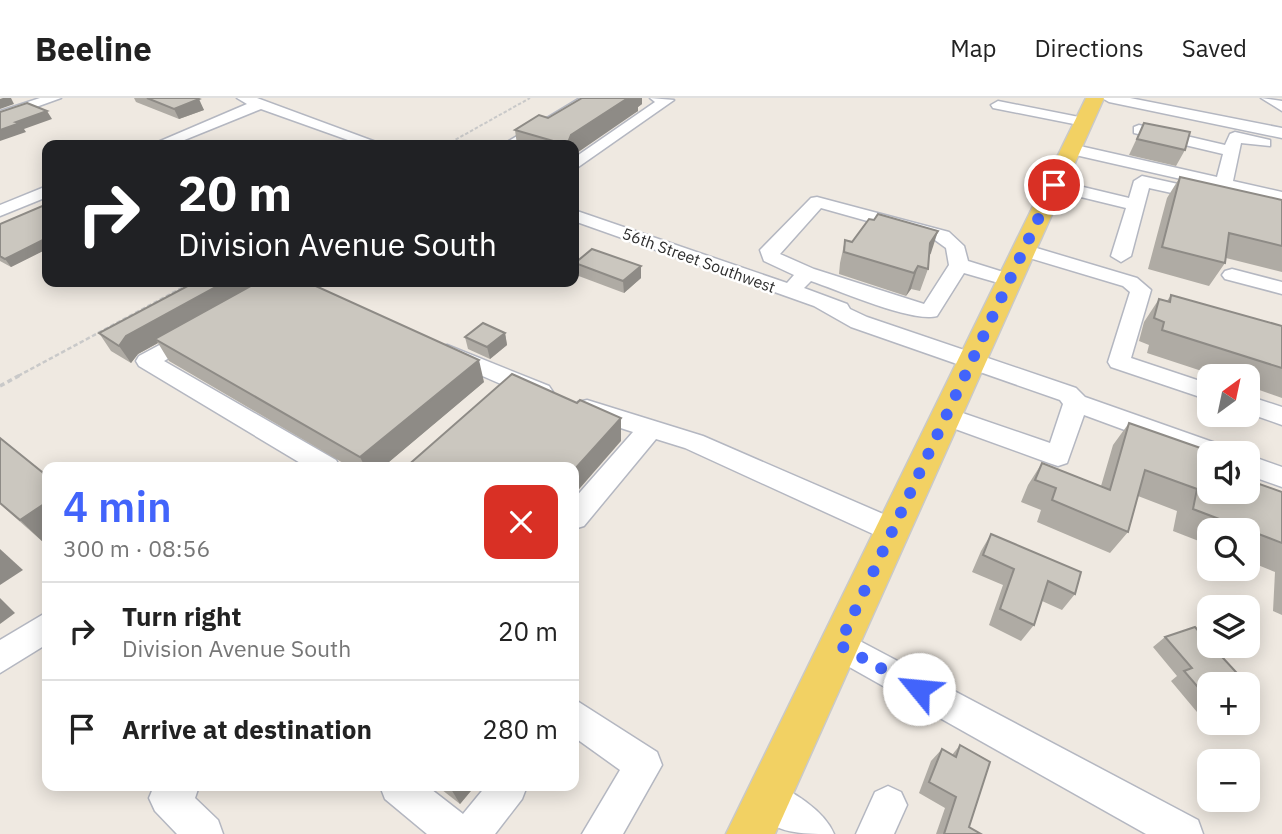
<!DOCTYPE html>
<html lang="en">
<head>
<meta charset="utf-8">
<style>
	:root { --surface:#fff; --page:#f6f6f6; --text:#222; --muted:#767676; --line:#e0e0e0; --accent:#4264fb }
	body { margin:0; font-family:"IBM Plex Sans",sans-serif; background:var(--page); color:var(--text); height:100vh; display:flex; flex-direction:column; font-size:26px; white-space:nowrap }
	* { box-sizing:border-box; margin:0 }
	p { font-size:23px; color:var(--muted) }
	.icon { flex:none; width:38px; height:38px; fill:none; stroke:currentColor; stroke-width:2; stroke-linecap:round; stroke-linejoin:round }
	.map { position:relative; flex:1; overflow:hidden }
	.side { position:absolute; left:42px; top:364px; width:537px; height:329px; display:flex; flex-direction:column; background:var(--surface); border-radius:14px; box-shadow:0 4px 18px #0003 }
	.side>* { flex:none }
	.banner { position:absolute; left:42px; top:42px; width:537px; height:147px; border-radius:14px; box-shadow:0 4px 18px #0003; background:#202124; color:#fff; overflow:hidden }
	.needle { width:46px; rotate:33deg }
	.controls { position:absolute; left:1197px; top:266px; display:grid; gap:14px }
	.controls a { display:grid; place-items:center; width:63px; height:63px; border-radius:14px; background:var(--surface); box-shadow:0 4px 18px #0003; font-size:35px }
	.pin { position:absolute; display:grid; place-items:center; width:60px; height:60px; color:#fff; margin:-30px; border:4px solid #fff; border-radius:50%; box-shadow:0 2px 7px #0007 }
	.me { position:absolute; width:77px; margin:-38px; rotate:298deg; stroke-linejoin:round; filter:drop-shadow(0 0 5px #0008) }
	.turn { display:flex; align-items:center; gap:24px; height:147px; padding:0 21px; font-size:32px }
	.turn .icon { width:91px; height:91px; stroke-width:2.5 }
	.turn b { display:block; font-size:49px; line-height:60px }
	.round { display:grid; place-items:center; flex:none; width:74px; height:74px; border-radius:14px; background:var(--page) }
	.headline { display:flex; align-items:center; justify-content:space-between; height:119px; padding:0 21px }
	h1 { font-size:42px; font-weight:600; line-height:52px; color:var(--accent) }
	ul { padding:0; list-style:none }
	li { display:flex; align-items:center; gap:21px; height:98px; padding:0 21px; border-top:2px solid var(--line) }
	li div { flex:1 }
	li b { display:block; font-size:26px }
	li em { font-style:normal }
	header { display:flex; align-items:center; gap:42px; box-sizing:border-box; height:98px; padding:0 35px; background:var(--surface); border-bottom:2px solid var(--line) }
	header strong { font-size:33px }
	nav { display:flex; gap:38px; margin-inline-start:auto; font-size:24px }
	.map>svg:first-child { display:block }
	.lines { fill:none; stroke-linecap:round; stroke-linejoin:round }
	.minor-casing { stroke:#b4b7c1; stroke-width:3 }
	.major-casing { stroke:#c9c9c9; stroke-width:3 }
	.path-far2 { stroke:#c9c9c9; stroke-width:2; stroke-dasharray:3.5 2; stroke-linecap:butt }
	.path-far1 { stroke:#c9c9c9; stroke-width:2.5; stroke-dasharray:4.5 2.5; stroke-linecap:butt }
	.path { stroke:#c9c9c9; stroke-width:3.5; stroke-dasharray:5 3.5; stroke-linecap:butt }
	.minor { fill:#fff; fill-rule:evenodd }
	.major { fill:#f2d163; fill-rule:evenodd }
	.wall { fill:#afaba4 }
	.shaded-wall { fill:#8e8b86 }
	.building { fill:#cbc7bf; stroke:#8e8b86; stroke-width:2 }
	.route { stroke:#4264fb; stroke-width:12; stroke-dasharray:0 21.6 }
	.labels { text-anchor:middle; stroke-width:5; stroke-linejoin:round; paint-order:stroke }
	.far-street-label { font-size:16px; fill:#2e2e2e; stroke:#fff }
</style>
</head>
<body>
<header>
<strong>Beeline</strong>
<nav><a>Map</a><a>Directions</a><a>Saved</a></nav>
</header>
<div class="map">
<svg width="1282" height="736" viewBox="0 0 1282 736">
	<rect width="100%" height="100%" fill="#efe9e1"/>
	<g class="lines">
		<!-- minor casing -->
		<g class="minor-casing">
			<g id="minor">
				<polygon points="40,0 61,0 0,22 0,13"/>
				<polygon points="237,0 257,0 384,47 362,47 261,11 172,47 151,47 247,6"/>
				<polygon points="580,0 597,0 521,47 502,47"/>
				<polygon points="650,0 674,2 574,72 574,60 655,4"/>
				<polygon points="1102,0 1130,0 1282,30 1282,40 1109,4"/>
				<polygon points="1261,0 1282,3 1282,13"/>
				<polygon points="998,3 1084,20 1091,24 1084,28 993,10 991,7"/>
				<polygon points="1139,27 1225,47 1230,36 1235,34 1270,42 1270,48 1241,45 1233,83 1282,94 1282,104 1071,56 1063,51 1071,46 1217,79 1223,56 1134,35 1134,29"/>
				<polygon points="1142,78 1214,94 1217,98 1208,103 1149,90 1131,158 1121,164 1111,158 1126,110 1048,91 1046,87 1054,82 1129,100 1134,83"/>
				<polygon points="47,88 47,99 0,118 0,107"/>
				<path d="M817,99L949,134L964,148L968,163L1016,178L1019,182L1009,188L964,175L937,218C912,225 838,192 811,183L804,190L847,206L850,211L867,219L1076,290L1085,299L1224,348L1228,355H1209V363L1084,317L1067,365L1058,368L1049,365L936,324L933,318L936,312L945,309L1050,345L1063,306L1060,302L851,229L814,208L574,123V112L787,185L794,177L764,163L760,152L811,100ZM821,110L935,142L946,150L949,167L924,206L814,171L780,156Z"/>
				<polygon points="1023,146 1137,180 1151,192 1131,260 1209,286 1209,302 1111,269 1108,264 1130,194 1123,188 1016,156 1013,152 1016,148"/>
				<polygon points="1232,171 1282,184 1282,196 1225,181 1222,177 1225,173"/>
				<polygon points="195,228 203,230 206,235 203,240 164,263 336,362 340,369 307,369 139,268 136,263 139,258"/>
				<polygon points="447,247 549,288 553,294 549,300 533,300 439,259 436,254 439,249"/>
				<polygon points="1248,298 1282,309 1282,327 1248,315"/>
				<polygon points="587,302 703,338 904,425 908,433 904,441 894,444 884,441 685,350 656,341 584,428 574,431 574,401 633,334 578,316 575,310 578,304"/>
				<polygon points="1248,357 1282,369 1282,389 1248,377"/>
				<polygon points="47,514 47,546 0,575 0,542"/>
				<polygon points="839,532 1198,722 1203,736 1146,736 828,557 823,547 828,537"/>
				<polygon points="574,601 657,654 662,667 623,736 582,736 620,672 574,639"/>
				<path d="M767,682C791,692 824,712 834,736C798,736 765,736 748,701L754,688Z"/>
				<polygon points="154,688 199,688 195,700 218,722 223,736 177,736 155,713 149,700"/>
				<polygon points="380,688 427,688 463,716 486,688 527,688 522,701 495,736 427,736 385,701"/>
				<polygon points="888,688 901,694 907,707 894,736 856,736 875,694"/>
			</g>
		</g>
		<!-- major casing -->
		<g class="major-casing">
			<polygon id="major" points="1086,0 1104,0 775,736 726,736"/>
		</g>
		<!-- path-far2 -->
		<polyline class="path-far2" points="446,47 530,0"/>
		<!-- path-far1 -->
		<polyline class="path-far1" points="18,278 193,184"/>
		<!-- path -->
		<polyline class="path" points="0,288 22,276"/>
		<!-- minor -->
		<use href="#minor" class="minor"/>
		<!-- major -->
		<use href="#major" class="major"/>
	</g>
	<!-- wall -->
	<g class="wall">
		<polygon points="134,0 196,0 204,12 179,21 136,4"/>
		<polygon points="642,6 638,9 638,13 574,47 517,47 515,32 548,20"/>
		<polygon points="1144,25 1185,52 1176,68 1129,57"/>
		<polygon points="1180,79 1282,102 1282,174 1226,160 1225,165 1209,188 1148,171 1167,100"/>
		<polygon points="47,106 47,151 11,169 0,163 0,126"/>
		<polygon points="845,142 931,155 929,158 928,171 920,193 911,191 906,198 839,176 840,165"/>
		<polygon points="575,165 641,180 624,195 576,177"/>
		<polygon points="195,184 484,284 383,369 350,369 169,263 158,245 138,256 131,265 111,253 99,235"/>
		<polygon points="1171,197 1282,228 1282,300 1248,288 1248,278 1217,278 1147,255 1149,247 1139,243 1144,224 1159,201 1167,203"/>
		<polygon points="505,235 507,247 490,261 468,251 465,239"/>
		<polygon points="1129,325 1207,367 1282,394 1282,517 1273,513 1275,474 1248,463 1248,432 1209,432 1209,447 1173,433 1177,413 1138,398 1128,434 1110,455 1037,424 1041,412 1021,404 1028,387 1042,365 1101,388 1113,347"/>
		<polygon points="0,340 47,378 47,441 43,444 0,406"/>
		<polygon points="991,436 1075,496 1062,512 1042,503 1034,527 1021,543 989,527 1003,487 972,474 981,453"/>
		<polygon points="1165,539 1209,586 1209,618 1202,620 1171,583 1177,578 1153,549"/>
		<polygon points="960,647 969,729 981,736 936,736 945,710 919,695 931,663 942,651 952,657"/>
		<polygon points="437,688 475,688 460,706"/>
	</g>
	<!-- shaded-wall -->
	<g class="shaded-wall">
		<polygon points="3,0 11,0 14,6 0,11 0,1"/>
		<polygon points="628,0 642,0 642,6 638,9 638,13 574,57 574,47 567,47 571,37"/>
		<polygon points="199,1 204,12 179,21 174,11"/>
		<polygon points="47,13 52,21 24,31 26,34 0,43 0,32 16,24"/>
		<polygon points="938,133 931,155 922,168 930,145"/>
		<polygon points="47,140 47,151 11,169 5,161"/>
		<polygon points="641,168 641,180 624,195 623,183"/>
		<polygon points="918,168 911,191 906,198 914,175"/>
		<polygon points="225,184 265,184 155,241 158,245 138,256 131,265 119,248 126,238"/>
		<polygon points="505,235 507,247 490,261 487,249"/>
		<polygon points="479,262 484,284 383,369 365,369 360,359"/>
		<polygon points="621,320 621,343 574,397 574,372"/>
		<polygon points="47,404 47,441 43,444 20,422"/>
		<polygon points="0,451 23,472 0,487"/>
		<polygon points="0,500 15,515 0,526"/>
		<polygon points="453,688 475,688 460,706 451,691"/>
	</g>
	<!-- building -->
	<g class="building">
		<polygon points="147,0 196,0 199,1 174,11"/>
		<polygon points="582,0 628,0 571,37 567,47 515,32 539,17 548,20"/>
		<polygon points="27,5 47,13 16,24 20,25 0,32 0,14"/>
		<polygon points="1144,25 1190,34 1185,52 1137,41"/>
		<polygon points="1180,79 1282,102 1282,148 1229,135 1225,165 1162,149"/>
		<polygon points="47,106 47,140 5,161 0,158 0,126"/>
		<polygon points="878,116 938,133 930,145 928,171 918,168 914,175 844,154 845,142 852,144 869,121 874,122"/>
		<polygon points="592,151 641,168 623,183 575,165"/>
		<polygon points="195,184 225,184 126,238 119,248 99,235"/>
		<polygon points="258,184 307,184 479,262 360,359 155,241"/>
		<polygon points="1171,197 1282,228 1282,270 1162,232 1164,224 1154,220 1159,201 1170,204"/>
		<polygon points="483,225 505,235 487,249 465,239"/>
		<polygon points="512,276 577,305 580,302 621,320 574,372 574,369 406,369"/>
		<polygon points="1129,325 1209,353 1207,367 1209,368 1209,394 1248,394 1248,382 1282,394 1282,445 1193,411 1197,391 1145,372 1128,434 1052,402 1056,390 1035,382 1042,365 1110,392"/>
		<polygon points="0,340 47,378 47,404 20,422 0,405"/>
		<polygon points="991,436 1081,474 1075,496 1048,483 1034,527 1000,511 1014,471 983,457"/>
		<polygon points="1195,529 1209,545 1209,548 1212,548 1247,586 1209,586 1209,602 1184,573 1192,570 1165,539"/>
		<polygon points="1248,587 1257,597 1248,600"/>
		<polygon points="960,647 990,664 969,729 981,736 944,736 956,699 929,684 942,651 956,659"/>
	</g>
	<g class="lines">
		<!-- route -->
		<polyline class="route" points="919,591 839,547 1054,87"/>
	</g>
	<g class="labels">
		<!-- far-street labels -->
		<g class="far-street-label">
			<text transform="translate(699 162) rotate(20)" y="6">56th Street Southwest</text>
		</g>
	</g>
</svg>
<div class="controls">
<a><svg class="needle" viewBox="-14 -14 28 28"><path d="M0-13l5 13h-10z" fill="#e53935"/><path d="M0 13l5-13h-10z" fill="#767676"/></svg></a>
<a><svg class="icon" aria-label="sound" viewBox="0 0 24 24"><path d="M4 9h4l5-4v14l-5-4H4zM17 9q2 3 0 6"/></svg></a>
<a><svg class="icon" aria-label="search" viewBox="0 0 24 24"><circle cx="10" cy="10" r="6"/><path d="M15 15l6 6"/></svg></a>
<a><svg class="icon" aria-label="layers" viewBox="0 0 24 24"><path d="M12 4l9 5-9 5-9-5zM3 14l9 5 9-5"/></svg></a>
<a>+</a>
<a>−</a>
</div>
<div class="pin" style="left:1054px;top:87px;background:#d93025"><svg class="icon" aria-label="arrive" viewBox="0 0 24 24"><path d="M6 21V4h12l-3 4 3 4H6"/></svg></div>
<svg class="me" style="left:919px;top:591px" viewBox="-20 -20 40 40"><circle r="19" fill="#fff"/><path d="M0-13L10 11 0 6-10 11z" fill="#4264fb"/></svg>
<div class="banner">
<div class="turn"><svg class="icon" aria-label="right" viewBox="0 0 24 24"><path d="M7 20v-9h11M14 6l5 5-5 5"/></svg><div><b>20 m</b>Division Avenue South</div></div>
</div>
<section class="side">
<div class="headline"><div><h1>4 min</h1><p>300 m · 08:56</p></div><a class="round" style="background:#d93025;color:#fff"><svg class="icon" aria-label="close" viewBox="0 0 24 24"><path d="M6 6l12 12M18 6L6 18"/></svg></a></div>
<ul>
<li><svg class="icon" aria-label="right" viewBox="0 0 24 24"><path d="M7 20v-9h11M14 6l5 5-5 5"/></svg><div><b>Turn right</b><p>Division Avenue South</p></div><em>20 m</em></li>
<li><svg class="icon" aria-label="arrive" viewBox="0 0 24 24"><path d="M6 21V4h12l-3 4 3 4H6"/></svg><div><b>Arrive at destination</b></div><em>280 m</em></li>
</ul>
</section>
</div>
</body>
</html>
